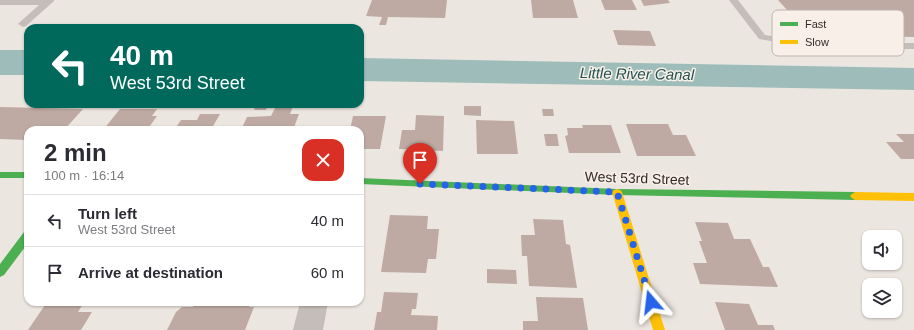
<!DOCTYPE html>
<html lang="en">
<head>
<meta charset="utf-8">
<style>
	:root { --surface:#fff; --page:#f7f7f7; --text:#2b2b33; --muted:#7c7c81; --line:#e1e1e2 }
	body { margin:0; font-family:Helvetica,sans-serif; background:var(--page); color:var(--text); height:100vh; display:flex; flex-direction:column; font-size:15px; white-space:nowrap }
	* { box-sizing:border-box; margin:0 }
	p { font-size:13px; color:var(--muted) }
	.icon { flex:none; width:22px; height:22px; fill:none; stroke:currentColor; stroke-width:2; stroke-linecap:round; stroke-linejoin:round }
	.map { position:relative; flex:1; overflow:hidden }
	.details { position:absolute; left:24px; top:126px; width:340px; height:180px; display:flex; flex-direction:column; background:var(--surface); border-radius:12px; box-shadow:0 1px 3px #0004 }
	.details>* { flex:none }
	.banner { position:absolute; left:24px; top:24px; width:340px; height:84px; border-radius:12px; box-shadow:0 1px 3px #0004; background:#00695c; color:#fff; overflow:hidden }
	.fabs { position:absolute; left:862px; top:230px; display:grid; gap:8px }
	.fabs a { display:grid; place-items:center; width:40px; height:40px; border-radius:8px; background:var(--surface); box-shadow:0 1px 3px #0004; font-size:20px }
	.pin { position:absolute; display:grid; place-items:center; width:34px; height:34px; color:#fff; margin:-41px -17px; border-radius:50% 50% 50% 0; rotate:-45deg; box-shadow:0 0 4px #0007 }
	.pin .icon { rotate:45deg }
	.me { position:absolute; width:44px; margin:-22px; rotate:343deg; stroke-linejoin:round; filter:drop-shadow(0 0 3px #0008) }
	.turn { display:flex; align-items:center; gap:14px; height:84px; padding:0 20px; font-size:18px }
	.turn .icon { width:52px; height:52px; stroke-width:2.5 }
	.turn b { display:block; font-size:28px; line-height:34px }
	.round { display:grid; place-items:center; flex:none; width:42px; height:42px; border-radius:12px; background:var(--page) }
	.headline { display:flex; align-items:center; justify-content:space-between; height:68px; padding:0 20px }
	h1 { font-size:24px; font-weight:700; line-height:30px }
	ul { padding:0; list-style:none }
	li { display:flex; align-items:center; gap:12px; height:52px; padding:0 20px; border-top:1px solid var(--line) }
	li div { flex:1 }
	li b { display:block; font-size:15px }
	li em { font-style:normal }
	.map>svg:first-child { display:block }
	.water { fill:#9ebdba }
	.building { fill:#beaaa3 }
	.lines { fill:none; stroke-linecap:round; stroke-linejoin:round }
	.lane { fill:#c4bdb9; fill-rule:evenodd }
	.street { fill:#c4bdb9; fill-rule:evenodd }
	.fast { fill:#4caf50; fill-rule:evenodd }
	.slow { fill:#ffc107; fill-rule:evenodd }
	.route { stroke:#2563eb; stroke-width:7; stroke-dasharray:0 12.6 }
	.labels { text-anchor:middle; stroke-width:3; stroke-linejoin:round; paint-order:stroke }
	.street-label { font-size:14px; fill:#342b28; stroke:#f8efe8 }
	.water-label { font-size:15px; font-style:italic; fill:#215352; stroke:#f8efe8 }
	.key { fill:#f8efe8; stroke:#bdb4ae; stroke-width:1 }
	.key-label { font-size:11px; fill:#342b28 }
</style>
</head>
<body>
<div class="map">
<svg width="914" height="330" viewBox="0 0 914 330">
	<rect width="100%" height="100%" fill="#ece6e0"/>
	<!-- water -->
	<g class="water">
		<rect x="0" y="50" width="28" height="25"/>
		<polygon points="360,58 914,68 914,90 360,81"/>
	</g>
	<!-- building -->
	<g class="building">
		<polygon points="372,0 447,0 445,18 388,17 386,25 379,25 382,17 366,16"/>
		<polygon points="531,0 573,0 578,18 533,18"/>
		<polygon points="601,0 632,0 637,10 605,10"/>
		<polygon points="641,0 668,0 670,3 644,6"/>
		<polygon points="778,0 914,0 914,37 810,35"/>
		<polygon points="613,30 650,31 656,46 618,45"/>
		<polygon points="256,104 268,104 266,110 254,110"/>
		<polygon points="277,104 294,104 290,114 299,114 293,130 241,130 247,117 271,116"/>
		<polygon points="326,104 339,104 338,108 325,108"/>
		<polygon points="464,106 481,106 481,116 464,115"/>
		<polygon points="0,107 83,109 64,130 28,130 28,140 0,139"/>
		<polygon points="120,109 157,109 152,116 157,116 147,130 103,130"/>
		<polygon points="542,109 553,109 554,116 543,116"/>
		<polygon points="200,114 220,114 213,126 231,126 229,130 174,130 181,120 197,120"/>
		<polygon points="416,115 444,116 443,151 399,149 402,130 415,130"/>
		<polygon points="353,116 386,116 380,149 360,149 360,130 350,130"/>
		<polygon points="476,120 514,121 518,154 477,154"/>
		<polygon points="626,124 668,124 673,135 686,135 696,156 637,156"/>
		<polygon points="582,125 611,125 621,153 569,153 565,136 568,135 567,128 583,128"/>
		<polygon points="544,134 557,134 559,146 546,146"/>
		<polygon points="896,134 914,134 914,159 901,159 886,142 904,142"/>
		<polygon points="390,215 428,216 427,229 439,229 436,259 428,259 426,273 381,272"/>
		<polygon points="533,219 563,220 566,244 570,245 577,288 529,286 527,256 522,256 521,235 535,235"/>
		<polygon points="695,222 728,223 734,239 750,239 763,267 769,267 778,287 700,284 693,263 707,263 699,241 702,241"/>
		<polygon points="487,269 516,270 517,284 487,283"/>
		<polygon points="384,292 418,293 416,309 412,309 411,315 438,316 437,330 374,330 377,312 381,312"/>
		<polygon points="536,297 583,298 588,330 523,330 523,321 538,321"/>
		<polygon points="47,302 84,302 78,312 92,312 81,330 28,330"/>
		<polygon points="195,302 251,302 249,307 254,307 245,330 167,330 176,312 182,307 193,307"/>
		<polygon points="715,302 749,304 758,325 773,325 775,330 725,330"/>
	</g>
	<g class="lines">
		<!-- lane -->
		<g class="lane">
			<polygon points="0,0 54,0 54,1 26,26 23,27 18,24 20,22 39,5 0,5"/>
			<polygon points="729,0 738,0 765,35 817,43 914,43 914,49 817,49 759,39"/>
		</g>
		<!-- street -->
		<polygon class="street" points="300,302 328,302 323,330 293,330"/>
		<!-- fast -->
		<g class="fast">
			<rect x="0" y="172" width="28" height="6"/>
			<polygon points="360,178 617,189 855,192 858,194 860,196 858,198 855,200 617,195 360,184"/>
			<polygon points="28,231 28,243 4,275 0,277 0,264 24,232"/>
		</g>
		<!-- slow -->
		<g class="slow">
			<polygon points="617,189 620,190 622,192 665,330 653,330 612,192 614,190"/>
			<polygon points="855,192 914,193 914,201 855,200 852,198 850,196 852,194"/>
		</g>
	</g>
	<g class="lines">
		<!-- route -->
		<polyline class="route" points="420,184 617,192 651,302"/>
	</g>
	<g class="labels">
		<!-- street labels -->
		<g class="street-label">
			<text transform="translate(637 178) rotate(2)" y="5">West 53rd Street</text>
		</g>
		<!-- water labels -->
		<g class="water-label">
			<text transform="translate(637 74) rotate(1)" y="5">Little River Canal</text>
		</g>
	</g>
	<!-- legend -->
	<rect x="772" y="10" width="132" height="46" rx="6" class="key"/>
	<rect x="780" y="22" width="18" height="4" fill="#4caf50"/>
	<rect x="780" y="40" width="18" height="4" fill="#ffc107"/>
	<g class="key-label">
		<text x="805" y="28">Fast</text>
		<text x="805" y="46">Slow</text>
	</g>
</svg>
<div class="fabs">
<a><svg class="icon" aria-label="sound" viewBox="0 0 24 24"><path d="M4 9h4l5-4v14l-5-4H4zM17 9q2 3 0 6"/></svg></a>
<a><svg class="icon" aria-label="layers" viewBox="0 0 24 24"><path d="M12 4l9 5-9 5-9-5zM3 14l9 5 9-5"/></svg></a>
</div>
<div class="pin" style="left:420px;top:184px;background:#d93025"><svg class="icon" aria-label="arrive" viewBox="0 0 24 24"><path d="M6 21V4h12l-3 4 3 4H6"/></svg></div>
<svg class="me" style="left:651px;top:302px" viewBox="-20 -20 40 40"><path d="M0-17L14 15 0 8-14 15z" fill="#2563eb" stroke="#fff" stroke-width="4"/></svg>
<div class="banner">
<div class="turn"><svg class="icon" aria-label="left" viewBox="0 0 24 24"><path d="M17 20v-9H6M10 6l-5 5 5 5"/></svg><div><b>40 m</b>West 53rd Street</div></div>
</div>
<section class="details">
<div class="headline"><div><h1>2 min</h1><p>100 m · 16:14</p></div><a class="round" style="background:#d93025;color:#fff"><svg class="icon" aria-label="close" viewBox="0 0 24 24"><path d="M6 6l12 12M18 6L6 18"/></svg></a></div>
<ul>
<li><svg class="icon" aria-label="left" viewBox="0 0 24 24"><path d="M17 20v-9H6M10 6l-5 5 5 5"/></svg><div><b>Turn left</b><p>West 53rd Street</p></div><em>40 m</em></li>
<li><svg class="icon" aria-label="arrive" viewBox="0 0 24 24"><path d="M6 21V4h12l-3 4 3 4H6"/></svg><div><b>Arrive at destination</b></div><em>60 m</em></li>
</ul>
</section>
</div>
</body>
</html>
